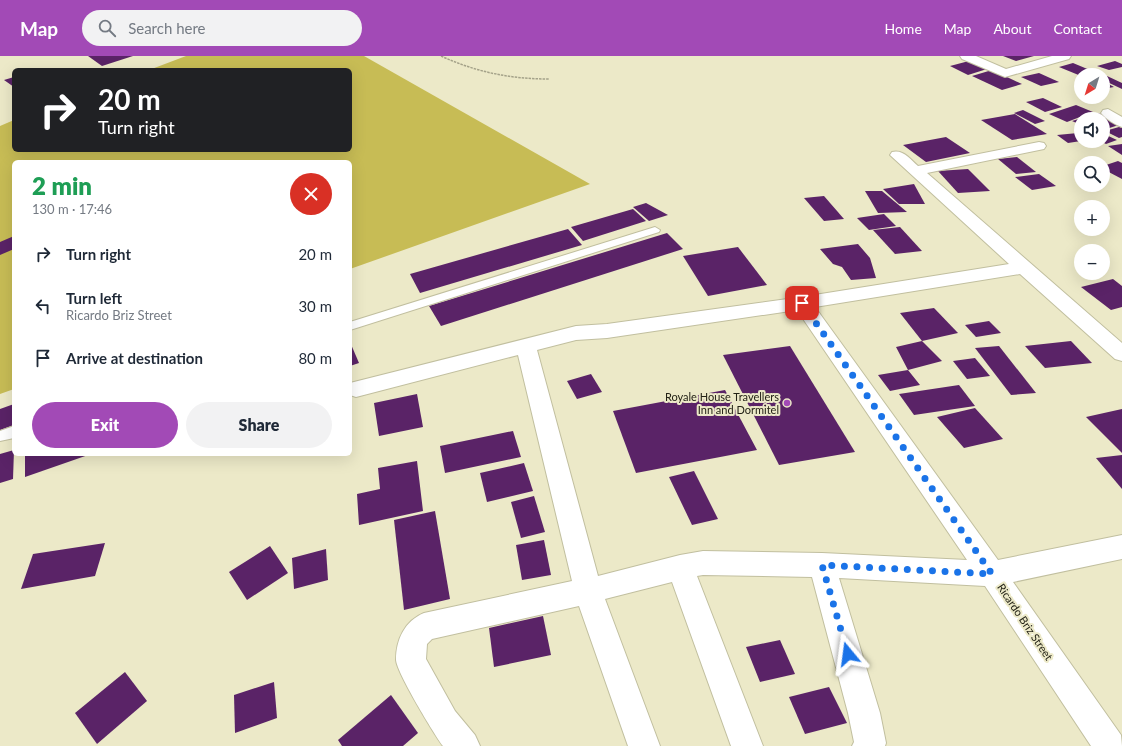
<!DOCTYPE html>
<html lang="en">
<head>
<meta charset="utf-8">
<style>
	:root { --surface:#fff; --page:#f2f2f3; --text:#1f2937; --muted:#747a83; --accent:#a24ab6 }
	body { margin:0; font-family:Lato,sans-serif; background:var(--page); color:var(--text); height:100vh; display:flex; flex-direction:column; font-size:15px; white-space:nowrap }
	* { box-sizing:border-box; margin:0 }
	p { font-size:13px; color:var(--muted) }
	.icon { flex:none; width:22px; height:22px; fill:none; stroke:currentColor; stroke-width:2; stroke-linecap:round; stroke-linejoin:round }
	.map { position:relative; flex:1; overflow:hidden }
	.panel { position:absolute; left:12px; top:104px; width:340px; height:296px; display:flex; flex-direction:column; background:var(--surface); border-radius:6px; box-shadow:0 4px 16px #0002 }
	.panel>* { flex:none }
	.guide { position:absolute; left:12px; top:12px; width:340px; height:84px; border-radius:6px; box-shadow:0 4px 16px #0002; background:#202124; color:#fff; overflow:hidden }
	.needle { width:26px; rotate:218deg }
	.controls { position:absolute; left:1074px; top:12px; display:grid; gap:8px }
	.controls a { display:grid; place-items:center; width:36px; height:36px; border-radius:50%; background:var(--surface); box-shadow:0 4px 16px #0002; font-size:20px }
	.pin { position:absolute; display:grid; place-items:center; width:34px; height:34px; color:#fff; margin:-17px; border-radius:8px; box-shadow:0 2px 6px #0006 }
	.me { position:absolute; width:44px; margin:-22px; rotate:344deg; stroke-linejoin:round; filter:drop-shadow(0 0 3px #0008) }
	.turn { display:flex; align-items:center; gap:14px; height:84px; padding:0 20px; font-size:18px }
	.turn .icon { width:52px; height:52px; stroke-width:2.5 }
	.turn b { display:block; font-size:28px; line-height:34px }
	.round { display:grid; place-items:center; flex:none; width:42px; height:42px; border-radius:21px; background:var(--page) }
	.summary { display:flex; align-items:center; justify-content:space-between; height:68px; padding:0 20px }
	h1 { font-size:24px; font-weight:800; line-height:30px; color:#1e9e55 }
	.action { display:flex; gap:8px; margin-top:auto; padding:8px 20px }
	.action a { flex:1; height:46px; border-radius:24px; background:var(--accent); color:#fff; font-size:16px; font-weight:800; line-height:46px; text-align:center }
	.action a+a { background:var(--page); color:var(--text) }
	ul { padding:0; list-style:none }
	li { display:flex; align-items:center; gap:12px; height:52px; padding:0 20px }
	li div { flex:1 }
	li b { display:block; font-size:15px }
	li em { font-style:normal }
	header { display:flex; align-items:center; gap:24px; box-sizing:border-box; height:56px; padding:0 20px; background:var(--accent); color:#fff }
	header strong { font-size:19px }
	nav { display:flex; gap:22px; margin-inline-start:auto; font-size:14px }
	.search { width:280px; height:36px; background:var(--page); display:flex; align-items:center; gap:10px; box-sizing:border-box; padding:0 14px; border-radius:22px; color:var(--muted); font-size:15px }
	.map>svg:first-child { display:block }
	.forest { fill:#c7bc55 }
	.building { fill:#5a2367 }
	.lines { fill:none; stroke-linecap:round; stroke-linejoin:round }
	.service-casing { stroke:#c1bf9f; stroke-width:2 }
	.minor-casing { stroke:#c1bf9f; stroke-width:2 }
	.path { stroke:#a4a289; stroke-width:1.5; stroke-dasharray:2.5 1; stroke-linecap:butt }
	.service { fill:#fff; fill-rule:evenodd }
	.minor { fill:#fff; fill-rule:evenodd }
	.route { stroke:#1a73e8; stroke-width:7; stroke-dasharray:0 12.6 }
	.poi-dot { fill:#a24ab6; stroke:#ece9c8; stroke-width:1.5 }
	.labels { text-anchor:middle; stroke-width:4; stroke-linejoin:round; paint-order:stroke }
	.poi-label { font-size:11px; fill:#232216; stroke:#ece9c8; text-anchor:end }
	.street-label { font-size:11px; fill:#232216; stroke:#ece9c8 }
</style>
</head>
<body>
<header>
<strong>Map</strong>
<div class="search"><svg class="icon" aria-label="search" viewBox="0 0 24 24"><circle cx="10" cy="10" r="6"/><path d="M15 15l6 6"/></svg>Search here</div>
<nav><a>Home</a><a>Map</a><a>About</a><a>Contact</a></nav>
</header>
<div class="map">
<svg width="1122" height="690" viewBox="0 0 1122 690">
	<rect width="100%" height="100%" fill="#ece9c8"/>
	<!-- forest -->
	<polygon class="forest" points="186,0 364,0 590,128 350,213 350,106 14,106 14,333 0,338 0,70 14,64 14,94 350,94 350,14 149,14"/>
	<!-- building -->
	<g class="building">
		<polygon points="88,0 133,0 102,10"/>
		<polygon points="1003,0 1034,0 1016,5"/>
		<polygon points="969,5 987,13 968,19 950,10"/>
		<polygon points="1115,5 1122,8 1122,11 1109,14 1097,10"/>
		<polygon points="1073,7 1097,17 1081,19 1081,20 1059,11"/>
		<polygon points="992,14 1022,28 1002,34 972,20"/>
		<polygon points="1039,17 1059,26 1041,30 1021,21"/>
		<polygon points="1107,20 1122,27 1122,33 1103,24 1103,21"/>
		<polygon points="14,21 14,31 4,24"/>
		<polygon points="1103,25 1114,31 1103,33"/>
		<polygon points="1043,42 1062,51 1045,56 1026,46"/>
		<polygon points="1076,49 1093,56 1067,66 1049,58"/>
		<polygon points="1023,54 1045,65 1035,68 1014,57"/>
		<polygon points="1098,57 1122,68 1103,74 1103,63 1081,63 1081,69 1072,65"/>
		<polygon points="1015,58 1047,78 1012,84 981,64"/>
		<polygon points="1119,71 1122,72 1122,81 1119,82 1105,75"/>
		<polygon points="1078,77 1081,80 1081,85 1068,87 1057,79"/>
		<polygon points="1104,78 1117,84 1106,88 1100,85 1103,85"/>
		<polygon points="946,81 970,97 926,106 903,89"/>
		<polygon points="1122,88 1122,99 1108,90"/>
		<polygon points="1017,101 1036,116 1016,118 998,103"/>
		<polygon points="1118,105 1122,107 1122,123 1103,113 1103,110"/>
		<polygon points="968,113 990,135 958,137 938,115"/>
		<polygon points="1039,118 1056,130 1032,134 1015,121"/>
		<polygon points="914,128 925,148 899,148 883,133"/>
		<polygon points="865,135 882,135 907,156 878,157"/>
		<polygon points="824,140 844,163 824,165 804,142"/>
		<polygon points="646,147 668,159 649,165 633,151"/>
		<polygon points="633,153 646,165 583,185 571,171"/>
		<polygon points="884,158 896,170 869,174 857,162"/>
		<polygon points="900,171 922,195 895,198 873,174"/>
		<polygon points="568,173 582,189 420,237 410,218"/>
		<polygon points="667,177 683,193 441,270 429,250"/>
		<polygon points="14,180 14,193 0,199 0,186"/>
		<polygon points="858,188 870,202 876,222 851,224 842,211 833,208 820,193"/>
		<polygon points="738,191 767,229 708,240 683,200"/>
		<polygon points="1113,223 1122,230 1122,251 1111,254 1081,231"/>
		<polygon points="934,252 958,277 922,285 900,257"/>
		<polygon points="989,265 1001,277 976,281 965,269"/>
		<polygon points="922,285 942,305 908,314 920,329 890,335 878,319 908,314 896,291"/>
		<polygon points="1071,285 1092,307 1045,312 1025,290"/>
		<polygon points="350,286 359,307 350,310"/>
		<polygon points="790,290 855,396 779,409 723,299"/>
		<polygon points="999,290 1036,337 1011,339 975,292"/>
		<polygon points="975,302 990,320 967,323 953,305"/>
		<polygon points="591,318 602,336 577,343 567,325"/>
		<polygon points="959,329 975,350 914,359 899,338"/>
		<polygon points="725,334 757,394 636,417 613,355"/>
		<polygon points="417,338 423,371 379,380 374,347"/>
		<polygon points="14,348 14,369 0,374 0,353"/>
		<polygon points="975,352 1003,383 964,392 937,361"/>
		<polygon points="1122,353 1122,397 1086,361"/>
		<polygon points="513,375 521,401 445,417 440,390"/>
		<polygon points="14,394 13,423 0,427 0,398"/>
		<polygon points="25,398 91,398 25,421"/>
		<polygon points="1122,399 1122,433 1096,402"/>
		<polygon points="417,405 423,455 359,469 357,438 380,433 378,412"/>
		<polygon points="524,407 533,435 487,446 480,417"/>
		<polygon points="694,415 718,463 692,469 669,421"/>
		<polygon points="534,440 545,476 521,482 511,446"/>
		<polygon points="435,455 450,543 404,554 394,464"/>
		<polygon points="544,484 551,519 522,524 516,489"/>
		<polygon points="105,487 95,520 21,533 33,498"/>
		<polygon points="270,490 288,517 247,544 229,516"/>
		<polygon points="326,493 328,524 294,533 292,502"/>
		<polygon points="543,560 551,599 494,611 489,572"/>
		<polygon points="780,584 795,618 760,626 746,591"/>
		<polygon points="125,616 147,645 97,688 75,657"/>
		<polygon points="274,626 277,662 235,677 234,639"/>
		<polygon points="829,631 847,667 805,678 789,641"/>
		<polygon points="391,639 418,677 403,690 342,690 338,684"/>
	</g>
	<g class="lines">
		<!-- service casing -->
		<g class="service-casing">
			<g id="service">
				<polygon points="655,171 660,174 659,176 350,274 350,266"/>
				<polygon points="14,370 14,382 0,385 0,375"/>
			</g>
		</g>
		<!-- minor casing -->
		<g class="minor-casing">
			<g id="minor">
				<polygon points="960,0 976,0 1006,13 1052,0 1071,0 1069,3 1005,21 962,3"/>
				<path d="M1108,53L1122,61V71C1115,69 1106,63 1101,57L1103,54Z"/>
				<path d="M1039,86L1044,87L1046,90L1044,93L927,117L1122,287V305L1115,303L1020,218L815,251L998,504L1122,479V503L1013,526L1121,679L1122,690H1091L985,530L839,522L880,657L886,687L885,690H852L854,686L848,657L812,521L703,519L697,520L763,690H731L672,526L605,543L660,690H628L579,550L432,583L427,588L426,603L455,655L475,679L480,690H443C434,678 397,617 396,604C396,583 405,565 424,557L572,525L518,299L356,341L350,339V327L576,270L607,268L802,241L1009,208L890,99L892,96C903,93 910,103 918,110ZM797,254L967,504L822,497L703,495L680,499L598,520L537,294L576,284L607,282Z"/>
			</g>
		</g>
		<!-- path -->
		<path class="path" d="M441,0C476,16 510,23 549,23"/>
		<!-- service -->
		<use href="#service" class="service"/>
		<!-- minor -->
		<use href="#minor" class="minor"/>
	</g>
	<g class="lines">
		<!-- route -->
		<polyline class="route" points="802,247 992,518 822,509 848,598"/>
	</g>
	<!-- markers -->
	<circle class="poi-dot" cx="787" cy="347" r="4"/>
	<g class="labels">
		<!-- poi labels -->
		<g class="poi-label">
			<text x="779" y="345">Royale House Travellers<tspan x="779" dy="13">Inn and Dormitel</tspan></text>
		</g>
		<!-- street labels -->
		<g class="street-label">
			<text transform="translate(1025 566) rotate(56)" y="4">Ricardo Briz Street</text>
		</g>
	</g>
</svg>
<div class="controls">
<a><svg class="needle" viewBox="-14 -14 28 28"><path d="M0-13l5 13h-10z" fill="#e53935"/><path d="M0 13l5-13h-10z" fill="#747a83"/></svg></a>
<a><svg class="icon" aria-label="sound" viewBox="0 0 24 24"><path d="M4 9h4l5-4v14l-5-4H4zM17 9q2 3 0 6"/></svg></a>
<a><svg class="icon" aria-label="search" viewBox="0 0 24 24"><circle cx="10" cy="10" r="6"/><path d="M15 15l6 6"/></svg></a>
<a>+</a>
<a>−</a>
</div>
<div class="pin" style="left:802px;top:247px;background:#d93025"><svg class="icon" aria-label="arrive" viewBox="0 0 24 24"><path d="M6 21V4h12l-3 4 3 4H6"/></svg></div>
<svg class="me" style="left:848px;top:598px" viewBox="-20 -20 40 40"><path d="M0-17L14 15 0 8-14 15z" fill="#1a73e8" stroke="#fff" stroke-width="4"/></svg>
<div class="guide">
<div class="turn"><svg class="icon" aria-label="right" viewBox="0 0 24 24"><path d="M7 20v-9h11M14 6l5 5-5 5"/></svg><div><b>20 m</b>Turn right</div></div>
</div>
<section class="panel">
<div class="summary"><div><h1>2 min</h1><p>130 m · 17:46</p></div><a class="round" style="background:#d93025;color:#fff"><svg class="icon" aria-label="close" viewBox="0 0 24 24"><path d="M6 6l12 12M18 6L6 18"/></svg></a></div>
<ul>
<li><svg class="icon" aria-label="right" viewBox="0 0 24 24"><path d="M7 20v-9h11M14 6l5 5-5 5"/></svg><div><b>Turn right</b></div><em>20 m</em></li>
<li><svg class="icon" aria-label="left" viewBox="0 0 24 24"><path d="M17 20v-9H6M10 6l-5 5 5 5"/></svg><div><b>Turn left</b><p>Ricardo Briz Street</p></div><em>30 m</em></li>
<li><svg class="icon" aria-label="arrive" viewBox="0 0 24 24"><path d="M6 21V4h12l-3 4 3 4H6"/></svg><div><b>Arrive at destination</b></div><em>80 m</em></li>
</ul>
<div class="action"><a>Exit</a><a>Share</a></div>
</section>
</div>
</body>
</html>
